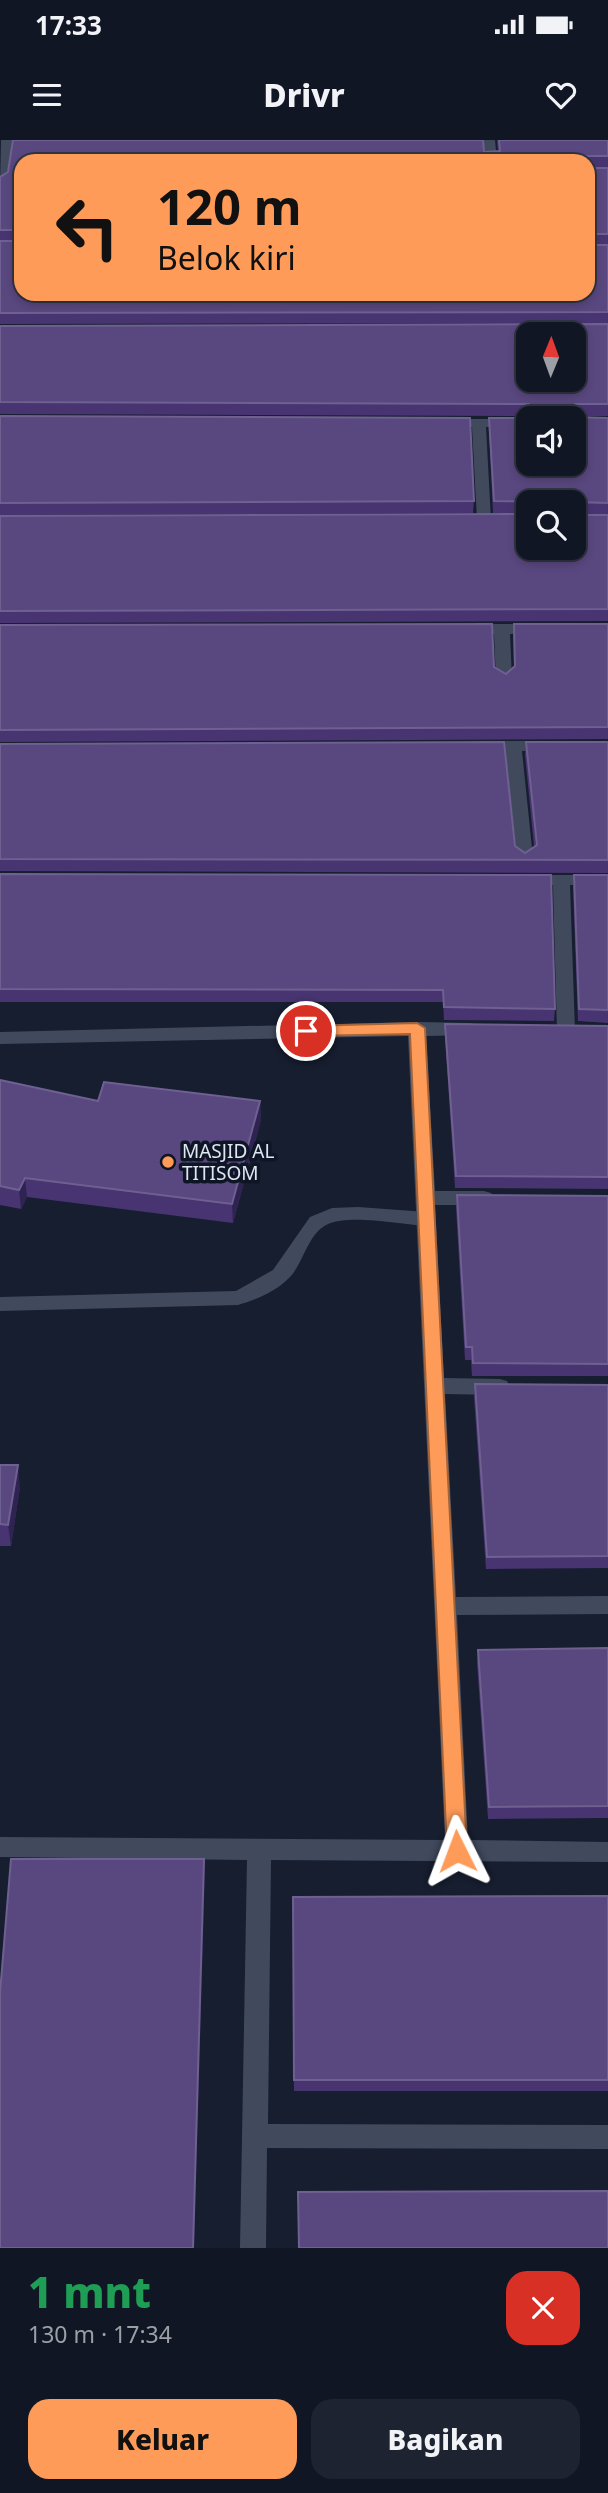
<!DOCTYPE html>
<html lang="id">
<head>
<meta charset="utf-8">
<style>
	:root { --surface:#111624; --page:#1e2331; --text:#f1f3f6; --muted:#9c9fa6; --line:#303541; --accent:#fe9b59 }
	body { margin:0; font-family:"Noto Sans",sans-serif; background:var(--page); color:var(--text); height:100vh; display:flex; flex-direction:column; font-size:26px; white-space:nowrap }
	* { box-sizing:border-box; margin:0 }
	p { font-size:23px; color:var(--muted) }
	.icon { flex:none; width:38px; height:38px; fill:none; stroke:currentColor; stroke-width:2; stroke-linecap:round; stroke-linejoin:round }
	.map { position:relative; height:2108px; overflow:hidden }
	.side { display:flex; flex-direction:column; background:var(--surface); flex:1 }
	.side>* { flex:none }
	.guide { position:absolute; left:14px; top:14px; width:581px; height:147px; border-radius:21px; box-shadow:0 4px 10px #0003,0 0 0 2px var(--line); background:#fe9b59; color:#111; overflow:hidden }
	.needle { width:46px; rotate:1deg }
	.controls { position:absolute; left:516px; top:182px; display:grid; gap:14px }
	.controls a { display:grid; place-items:center; width:70px; height:70px; border-radius:14px; background:var(--surface); box-shadow:0 4px 10px #0003,0 0 0 2px var(--line); font-size:35px }
	.pin { position:absolute; display:grid; place-items:center; width:60px; height:60px; color:#fff; margin:-30px; border:4px solid #fff; border-radius:50%; box-shadow:0 2px 7px #0007 }
	.me { position:absolute; width:77px; margin:-38px; rotate:357deg; stroke-linejoin:round; filter:drop-shadow(0 0 5px #0008) }
	.turn { display:flex; align-items:center; gap:24px; height:147px; padding:0 28px; font-size:32px }
	.turn .icon { width:91px; height:91px; stroke-width:2.5 }
	.turn b { display:block; font-size:49px; line-height:60px }
	.round { display:grid; place-items:center; flex:none; width:74px; height:74px; border-radius:21px; background:var(--page) }
	.head { display:flex; align-items:center; justify-content:space-between; height:119px; padding:0 28px }
	h1 { font-size:42px; font-weight:800; line-height:52px; color:#1e9e55 }
	.primary-button { display:flex; gap:14px; margin-top:auto; padding:14px 28px }
	.primary-button a { flex:1; height:80px; border-radius:21px; background:var(--accent); color:#111; font-size:28px; font-weight:800; line-height:80px; text-align:center }
	.primary-button a+a { background:var(--page); color:var(--text) }
	.status { display:flex; justify-content:space-between; align-items:center; height:49px; padding:0 35px; background:var(--surface); direction:ltr }
	.status svg { height:19px; fill:currentColor }
	header { display:flex; justify-content:space-between; align-items:center; height:91px; padding:0 28px; background:var(--surface); font-size:32px; font-weight:800 }
	.map>svg:first-child { display:block }
	.lines { fill:none; stroke-linecap:round; stroke-linejoin:round }
	.service { fill:#414a5d; fill-rule:evenodd }
	.minor { fill:#414a5d; fill-rule:evenodd }
	.wall { fill:#483471 }
	.shaded-wall { fill:#2e2351 }
	.building { fill:#59477f; stroke:#6e6091; stroke-width:2; fill-rule:evenodd }
	.route { fill:#fe9b59; stroke:#a5653a; stroke-width:2 }
	.poi-dot { fill:#fe9b59; stroke:#0e1525; stroke-width:2.5 }
	.labels { text-anchor:middle; stroke-width:7; stroke-linejoin:round; paint-order:stroke }
	.poi-label { font-size:19px; fill:#e0e5f2; stroke:#0e1525; text-anchor:start }
</style>
</head>
<body>
<div class="status"><b>17:33</b><svg viewBox="0 0 49 12"><path d="M0 12V9h3v3zM5 12V6h3v6zM10 12V3h3v9zM15 12V0h3v12zM26 1h20v11H26zM47 4h2v5h-2z"/></svg></div>
<header><svg class="icon" aria-label="menu" viewBox="0 0 24 24"><path d="M4 6h16M4 12h16M4 18h16"/></svg>Drivr<svg class="icon" aria-label="heart" viewBox="0 0 24 24"><path d="M12 20l-8-8c-3-5 5-10 8-4 3-6 11-1 8 4z"/></svg></header>
<div class="map">
<svg width="608" height="2108" viewBox="0 0 608 2108">
	<rect width="100%" height="100%" fill="#171e30"/>
	<g class="lines">
		<!-- service -->
		<path class="service" d="M358,1067L426,1072L433,1074L436,1079L433,1084L426,1086C401,1084 350,1074 328,1084C308,1093 304,1122 290,1137C277,1151 256,1160 238,1165L0,1171V1157L236,1151L273,1130L310,1077L332,1068Z"/>
		<!-- minor -->
		<g class="minor">
			<polygon points="1,0 13,0 6,43 0,47"/>
			<polygon points="483,0 495,0 497,21 485,21"/>
			<polygon points="446,279 528,279 528,287 486,287 491,380 489,383 479,383 477,380 472,287 441,286 439,283"/>
			<polygon points="467,484 538,484 546,489 538,494 510,494 512,539 504,544 496,539 494,494 462,492 459,489 462,486"/>
			<polygon points="481,601 552,601 560,606 552,611 522,611 533,718 531,722 519,722 517,718 505,611 475,609 473,606 475,603"/>
			<polygon points="526,735 608,735 608,745 570,745 575,891 572,895 560,895 557,891 553,745 520,744 517,740"/>
			<polygon points="417,882 471,883 477,885 480,889 477,893 471,895 426,896 435,1051 484,1051 491,1053 494,1058 491,1063 484,1065 435,1065 444,1238 500,1239 507,1241 510,1247 507,1253 500,1255 445,1254 456,1457 608,1456 608,1474 457,1475 468,1700 608,1702 608,1722 271,1720 268,1984 608,1985 608,2009 267,2008 266,2108 240,2108 247,1720 0,1717 0,1697 445,1700 408,896 0,904 0,892"/>
		</g>
	</g>
	<!-- wall -->
	<g class="wall">
		<polygon points="13,0 483,0 484,12 498,12 497,0 608,0 608,27 588,27 588,21 21,21 21,101 0,101 0,37 8,32"/>
		<rect x="588" y="28" width="20" height="77"/>
		<polygon points="0,101 608,105 608,183 0,184"/>
		<polygon points="608,184 608,276 574,276 608,278 608,375 574,374 574,362 528,362 528,374 493,373 489,290 489,278 528,278 528,276 0,274 0,186"/>
		<polygon points="0,276 474,361 473,373 0,375"/>
		<polygon points="608,375 608,481 0,483 0,376"/>
		<polygon points="514,484 608,484 608,599 0,602 0,485 494,527 506,534 514,527 513,497"/>
		<polygon points="526,602 608,602 608,733 0,731 0,604 515,706 525,713 534,706 525,615"/>
		<polygon points="0,734 555,869 554,881 444,880 443,862 0,862"/>
		<polygon points="574,735 608,735 608,883 578,881 573,748"/>
		<polygon points="445,884 608,886 608,1049 455,1048 445,897"/>
		<polygon points="0,940 98,961 260,961 261,980 233,1083 27,1057 21,1069 0,1065"/>
		<polygon points="457,1055 608,1056 608,1236 472,1236 471,1220 465,1220 456,1068"/>
		<polygon points="475,1244 608,1245 608,1428 486,1429 474,1257"/>
		<polygon points="0,1325 20,1347 11,1406 0,1406"/>
		<polygon points="608,1508 608,1678 488,1679 477,1522 478,1510"/>
		<polygon points="608,1756 608,1951 294,1951 293,1757"/>
	</g>
	<!-- shaded-wall -->
	<g class="shaded-wall">
		<polygon points="260,961 261,980 233,1083 232,1064"/>
		<polygon points="25,1038 27,1057 21,1069 19,1050"/>
		<polygon points="18,1325 20,1347 11,1406 8,1385"/>
		<polygon points="204,1719 205,1731 194,2108 193,2108"/>
	</g>
	<!-- building -->
	<g class="building">
		<polygon points="13,0 483,0 484,12 500,11 499,0 608,0 608,16 587,16 587,21 21,21 21,90 0,90 0,37 8,32"/>
		<rect x="588" y="28" width="20" height="66"/>
		<polygon points="0,101 21,101 21,154 588,154 588,105 608,105 608,172 0,173"/>
		<path d="M608,184V264H575L572,267L573,277L608,278V363L575,362L574,366V362L494,361L489,278H529L531,275L529,264L0,262V186ZM528,194H574V240H528ZM528,278H574V324H528Z"/>
		<polygon points="0,276 470,278 474,361 0,363"/>
		<polygon points="528,374 528,408 574,408 574,374 575,375 608,375 608,469 0,471 0,376"/>
		<polygon points="492,484 494,527 506,534 515,526 514,484 608,484 608,587 0,590 0,485"/>
		<polygon points="504,602 515,706 525,713 537,705 526,602 608,602 608,720 0,719 0,604"/>
		<polygon points="0,734 551,735 555,869 444,867 443,850 0,849"/>
		<polygon points="574,735 608,735 608,870 579,869"/>
		<polygon points="445,884 608,886 608,1037 456,1036"/>
		<polygon points="0,940 98,961 104,942 260,961 232,1064 25,1038 19,1050 0,1046"/>
		<polygon points="457,1055 608,1056 608,1224 473,1223 472,1207 466,1207"/>
		<polygon points="475,1244 608,1245 608,1416 487,1417"/>
		<polygon points="0,1325 18,1325 8,1385 0,1384"/>
		<polygon points="608,1508 608,1666 489,1667 478,1510"/>
		<polygon points="11,1719 204,1719 193,2108 0,2108 0,1853"/>
		<polygon points="608,1756 608,1940 294,1940 293,1757"/>
		<polygon points="608,2051 608,2108 299,2108 298,2052"/>
	</g>
	<!-- route -->
	<polygon class="route" points="417,883 425,888 467,1711 464,1717 457,1719 450,1717 447,1711 410,894 306,896 298,891 306,886"/>
	<!-- markers -->
	<circle class="poi-dot" cx="168" cy="1022" r="7"/>
	<g class="labels">
		<!-- poi labels -->
		<g class="poi-label">
			<text x="182" y="1018">MASJID AL<tspan x="182" dy="22">TITISOM</tspan></text>
		</g>
	</g>
</svg>
<div class="controls">
<a><svg class="needle" viewBox="-14 -14 28 28"><path d="M0-13l5 13h-10z" fill="#e53935"/><path d="M0 13l5-13h-10z" fill="#9c9fa6"/></svg></a>
<a><svg class="icon" aria-label="sound" viewBox="0 0 24 24"><path d="M4 9h4l5-4v14l-5-4H4zM17 9q2 3 0 6"/></svg></a>
<a><svg class="icon" aria-label="search" viewBox="0 0 24 24"><circle cx="10" cy="10" r="6"/><path d="M15 15l6 6"/></svg></a>
</div>
<div class="pin" style="left:306px;top:891px;background:#d93025"><svg class="icon" aria-label="arrive" viewBox="0 0 24 24"><path d="M6 21V4h12l-3 4 3 4H6"/></svg></div>
<svg class="me" style="left:457px;top:1711px" viewBox="-20 -20 40 40"><path d="M0-17L14 15 0 8-14 15z" fill="#fe9b59" stroke="#fff" stroke-width="4"/></svg>
<div class="guide">
<div class="turn"><svg class="icon" aria-label="left" viewBox="0 0 24 24"><path d="M17 20v-9H6M10 6l-5 5 5 5"/></svg><div><b>120 m</b>Belok kiri</div></div>
</div>
</div>
<section class="side">
<div class="head"><div><h1>1 mnt</h1><p>130 m · 17:34</p></div><a class="round" style="background:#d93025;color:#fff"><svg class="icon" aria-label="close" viewBox="0 0 24 24"><path d="M6 6l12 12M18 6L6 18"/></svg></a></div>
<div class="primary-button"><a>Keluar</a><a>Bagikan</a></div>
</section>
</body>
</html>
